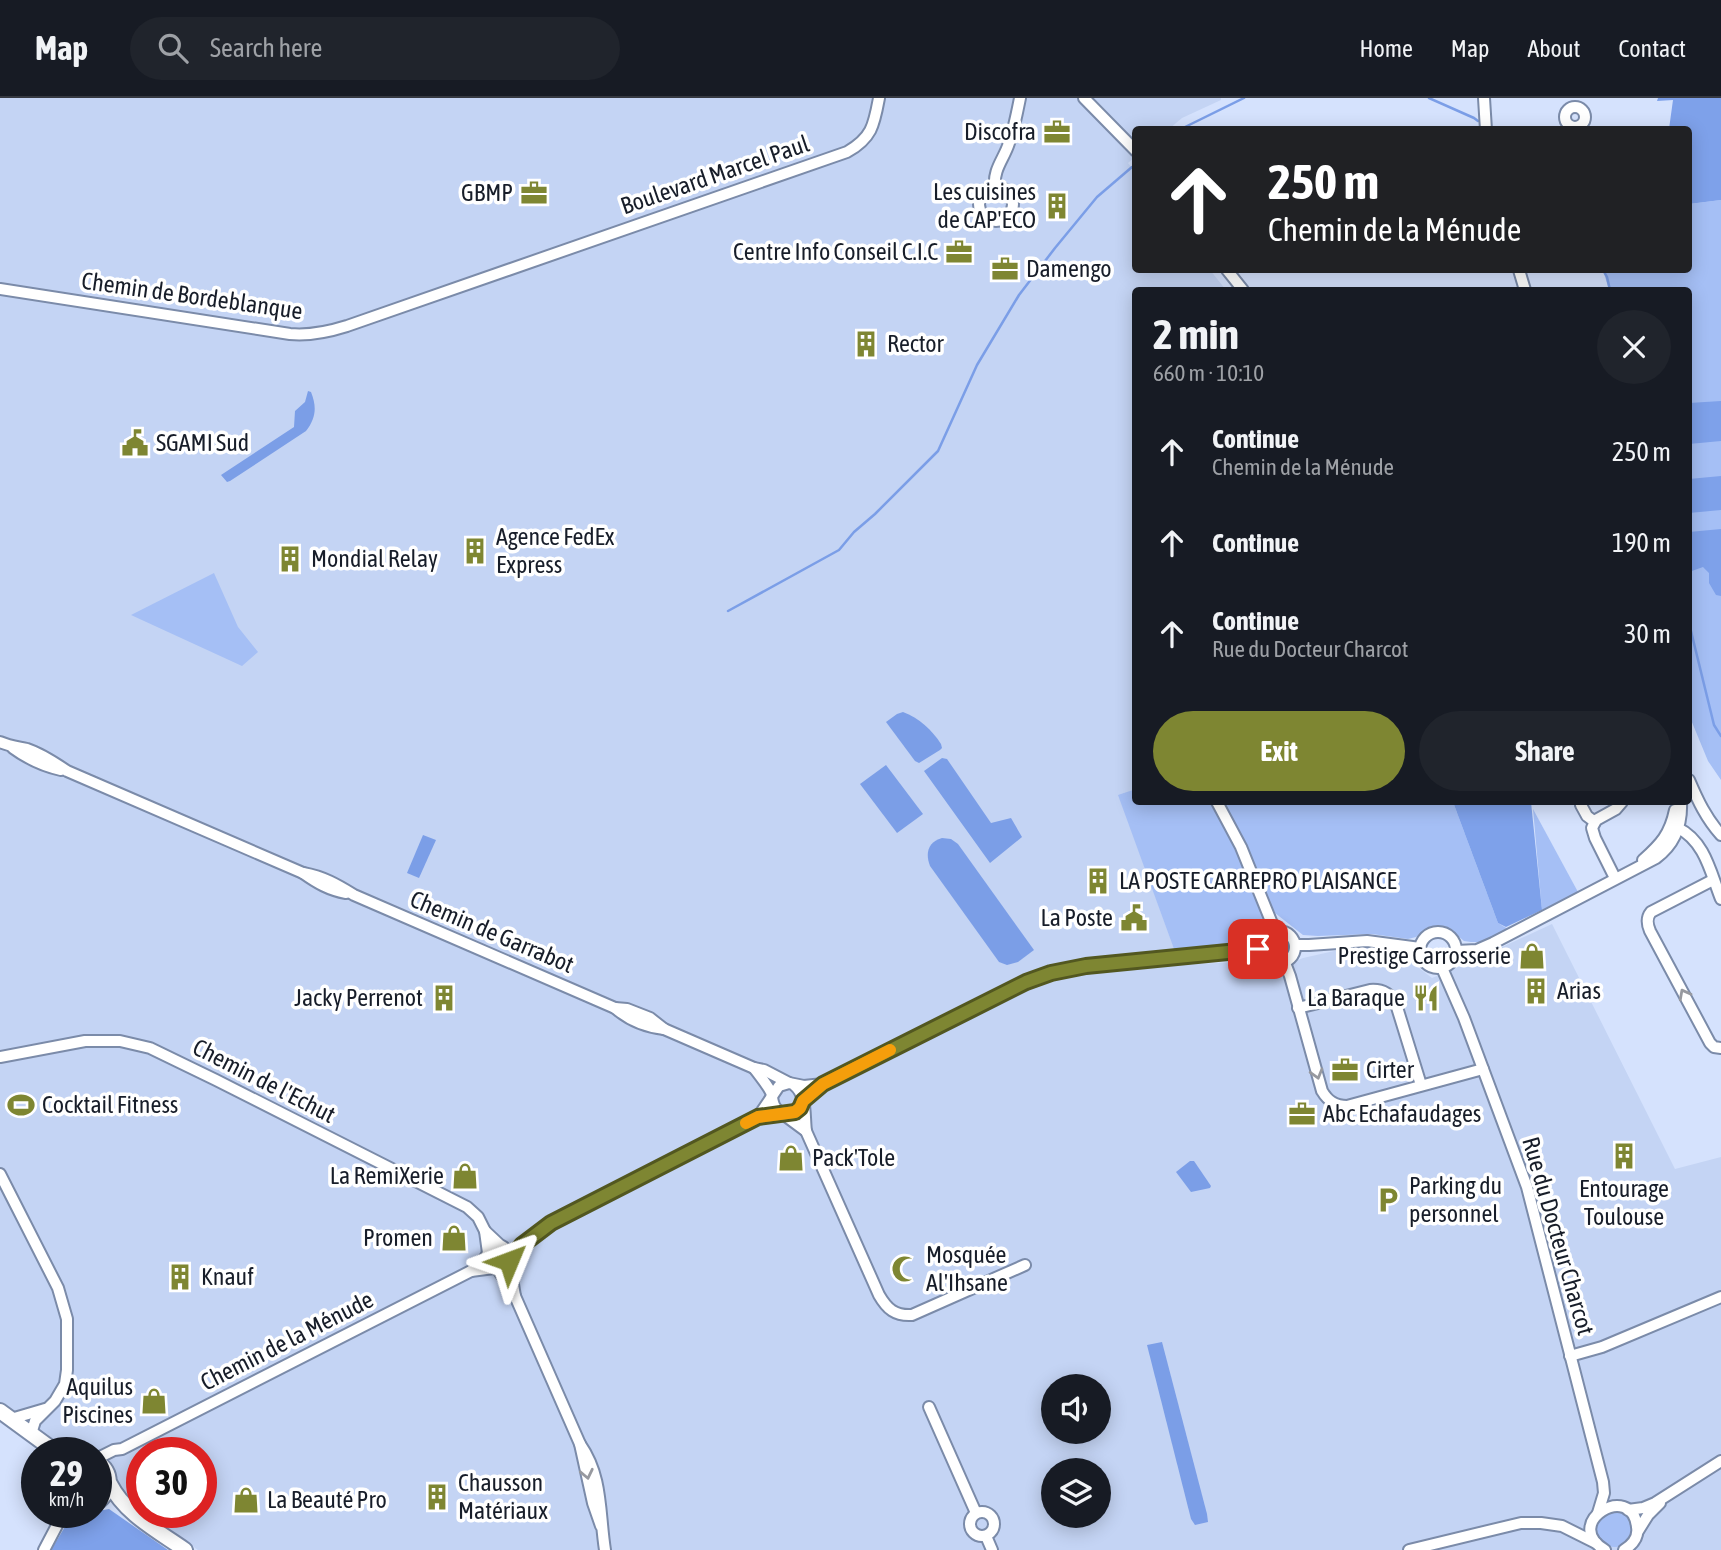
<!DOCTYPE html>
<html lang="en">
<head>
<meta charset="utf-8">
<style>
	:root { --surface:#171b24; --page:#20242c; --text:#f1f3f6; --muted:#9ea1a6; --line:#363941; --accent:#7e8632 }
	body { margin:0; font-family:"Asap Condensed",sans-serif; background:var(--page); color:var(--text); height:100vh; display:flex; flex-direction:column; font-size:26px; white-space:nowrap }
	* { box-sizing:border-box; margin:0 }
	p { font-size:23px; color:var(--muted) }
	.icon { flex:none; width:38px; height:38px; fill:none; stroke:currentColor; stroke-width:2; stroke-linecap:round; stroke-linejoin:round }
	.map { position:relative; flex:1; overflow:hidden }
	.details { position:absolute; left:1132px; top:189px; width:560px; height:518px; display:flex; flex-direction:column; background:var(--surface); border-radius:7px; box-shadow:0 4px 18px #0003 }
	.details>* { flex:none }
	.top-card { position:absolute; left:1132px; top:28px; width:560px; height:147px; border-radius:7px; box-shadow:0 4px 18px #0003; background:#202124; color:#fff; overflow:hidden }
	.fabs { position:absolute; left:1041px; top:1276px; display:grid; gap:14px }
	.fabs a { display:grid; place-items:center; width:70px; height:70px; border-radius:50%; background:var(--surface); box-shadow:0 4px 18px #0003; font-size:35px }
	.speed { position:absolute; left:21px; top:1339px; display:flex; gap:14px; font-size:35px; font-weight:700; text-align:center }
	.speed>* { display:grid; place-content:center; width:91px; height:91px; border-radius:50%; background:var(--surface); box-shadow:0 4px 18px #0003; line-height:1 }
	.speed small { font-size:18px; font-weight:400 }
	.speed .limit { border:10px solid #d22; background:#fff; color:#111 }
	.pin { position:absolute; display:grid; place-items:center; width:60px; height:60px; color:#fff; margin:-30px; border-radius:14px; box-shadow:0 4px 10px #0006 }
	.me { position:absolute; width:77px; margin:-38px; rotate:46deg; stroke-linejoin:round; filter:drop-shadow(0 0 5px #0008) }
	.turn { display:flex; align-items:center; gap:24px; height:147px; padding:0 21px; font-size:32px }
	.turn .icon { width:91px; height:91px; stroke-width:2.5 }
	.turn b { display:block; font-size:49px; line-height:60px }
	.round { display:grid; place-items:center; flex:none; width:74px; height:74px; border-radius:37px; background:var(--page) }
	.headline { display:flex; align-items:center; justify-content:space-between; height:119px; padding:0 21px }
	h1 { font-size:42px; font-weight:700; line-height:52px }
	.action { display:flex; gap:14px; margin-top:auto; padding:14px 21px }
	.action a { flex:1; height:80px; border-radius:42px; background:var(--accent); color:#fff; font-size:28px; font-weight:700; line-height:80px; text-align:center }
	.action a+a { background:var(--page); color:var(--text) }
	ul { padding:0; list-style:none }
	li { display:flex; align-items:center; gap:21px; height:91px; padding:0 21px }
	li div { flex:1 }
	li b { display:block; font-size:26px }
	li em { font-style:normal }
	header { display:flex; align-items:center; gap:42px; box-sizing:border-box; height:98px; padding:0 35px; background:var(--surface); border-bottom:2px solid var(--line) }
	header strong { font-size:33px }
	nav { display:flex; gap:38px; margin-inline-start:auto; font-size:24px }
	.search { width:490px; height:63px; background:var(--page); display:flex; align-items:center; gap:18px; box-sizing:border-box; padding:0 24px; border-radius:38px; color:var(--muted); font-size:26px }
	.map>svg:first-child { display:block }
	.built { fill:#c4d4f4; fill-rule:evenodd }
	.green { fill:#a5bff5 }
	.forest { fill:#7ea1ea }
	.water { fill:#7b9ee7 }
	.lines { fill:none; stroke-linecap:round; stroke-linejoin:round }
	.stream { stroke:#7b9ee7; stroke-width:2.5 }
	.minor-casing { stroke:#7b8ba9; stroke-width:14 }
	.major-casing { stroke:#7b8ba9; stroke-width:18 }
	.minor { stroke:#fff; stroke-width:10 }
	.major { stroke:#fff; stroke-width:14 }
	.oneway { stroke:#97999f }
	.route-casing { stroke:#525720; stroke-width:18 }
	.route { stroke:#7e8632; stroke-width:12 }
	.slow { stroke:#f59e0b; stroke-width:12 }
	.labels { text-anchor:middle; stroke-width:7; stroke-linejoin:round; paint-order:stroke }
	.poi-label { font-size:24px; fill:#171d29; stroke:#fff; text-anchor:start }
	.street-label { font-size:24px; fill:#171d29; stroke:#fff }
</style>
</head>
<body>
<header>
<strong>Map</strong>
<div class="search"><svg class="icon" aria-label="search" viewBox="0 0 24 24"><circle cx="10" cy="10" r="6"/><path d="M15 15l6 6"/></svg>Search here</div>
<nav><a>Home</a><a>Map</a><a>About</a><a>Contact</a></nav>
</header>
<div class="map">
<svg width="1721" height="1452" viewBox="0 0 1721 1452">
	<rect width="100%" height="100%" fill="#d5e2fd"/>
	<!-- built -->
	<path class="built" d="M0,0H1221V2L1182,20L1169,31L1136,32V58L1128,65L1136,75V172H1210L1226,192H1136V691L1119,698L1180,867L1256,863L1271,873L1303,860L1343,851L1362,850L1381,852L1397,857L1410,863L1432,880L1463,867L1552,826L1675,1071L1721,1059V1452H198L146,1414H201V1354H142V1411L96,1379V1354H62L0,1305ZM1054,1288H1099V1334H1054ZM1054,1372H1099V1418H1054Z"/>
	<!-- green -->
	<g class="green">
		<polygon points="1721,102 1721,682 1708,663 1689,617 1689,192 1609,192 1603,172 1689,172 1689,106"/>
		<polygon points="214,475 238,529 258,554 242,568 131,517"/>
		<polygon points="1136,691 1136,704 1212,704 1224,726 1246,773 1263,820 1262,831 1258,838 1242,844 1174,851 1118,697"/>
		<polygon points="1222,704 1453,704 1498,825 1508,831 1481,844 1471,844 1464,843 1452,833 1445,830 1436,828 1429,829 1416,839 1408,841 1372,836 1318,838 1303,837 1275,815"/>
		<polygon points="1533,711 1578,794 1542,812"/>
		<circle cx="1615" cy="1431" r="18"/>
	</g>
	<!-- forest -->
	<g class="forest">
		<polygon points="1658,0 1721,0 1721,102 1689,106 1689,32 1669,31 1673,2 1657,3"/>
		<polygon points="1721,303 1721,343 1689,346 1689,305"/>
		<polygon points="1721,378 1721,412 1689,415 1689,381"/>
		<polygon points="1721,431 1721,498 1716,497 1709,485 1709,475 1703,469 1689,474 1689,434"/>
		<polygon points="1453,704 1531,704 1542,812 1506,829 1498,825"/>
		<polygon points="109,1411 168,1452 51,1452 66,1427 75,1417"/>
	</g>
	<!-- water -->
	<g class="water">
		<path d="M308,293L311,294C317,309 316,320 306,333L230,383L227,384L221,377L294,329L295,313L305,304Z"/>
		<path d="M903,614C919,620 932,632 941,646L942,650L940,652L919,665L915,663L886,624L897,616Z"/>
		<polygon points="942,660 947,661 991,725 1011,720 1022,739 990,765 924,673"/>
		<polygon points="886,667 923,716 897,735 860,686"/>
		<polygon points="423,737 436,742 419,780 407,775"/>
		<path d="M942,740L951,741L958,746L1034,852L1018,864L1007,867L999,864L930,768C925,755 928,744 942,740Z"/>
		<polygon points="1190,1063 1194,1063 1211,1088 1210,1090 1191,1094 1176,1074"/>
		<polygon points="1162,1244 1207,1416 1208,1424 1195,1427 1191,1421 1147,1247"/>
	</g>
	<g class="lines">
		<!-- stream -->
		<g class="stream">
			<polyline points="1429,0 1474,20 1478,23"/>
			<polyline points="1179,32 1244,0"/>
			<polyline points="1603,172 1607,179 1610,192"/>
			<polyline points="728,513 839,452 854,434 875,416 938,353 977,267 1019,197 1055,150 1097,99 1132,69"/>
			<polyline points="1689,525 1714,627 1721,638"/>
		</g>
		<!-- minor casing -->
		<g class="minor-casing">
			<g id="minor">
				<polyline points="1084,0 1136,53"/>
				<polyline points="1484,0 1486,32"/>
				<circle cx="1575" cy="19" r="10"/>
				<circle cx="996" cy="106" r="17"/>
				<path d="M995,89C993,71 1004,61 1009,45C1014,31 1017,15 1020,0"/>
				<polyline points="1227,172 1243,192"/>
				<polyline points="1519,172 1525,192"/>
				<path d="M0,191L290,236C310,238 328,234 347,228L847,54C872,40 874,27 879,0"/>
				<path d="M0,644C9,648 18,649 27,651C42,656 55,665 67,673L303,775C317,785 329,792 346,795"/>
				<path d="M13,650C28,661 43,668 61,672"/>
				<path d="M1689,682C1698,703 1706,720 1721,737"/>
				<polyline points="1217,704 1241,749 1275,833"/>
				<polyline points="1581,707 1587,718 1595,724"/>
				<path d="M1678,730C1705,743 1711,776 1721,801"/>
				<path d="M1643,762C1661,746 1670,736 1675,712"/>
				<path d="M303,775C324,779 336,786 354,797L615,910C630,923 645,929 664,931"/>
				<polyline points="1615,780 1595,740 1592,730 1596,722 1616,711 1622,704"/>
				<path d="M1713,782L1651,814C1646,820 1647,826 1650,833L1710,945L1714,949L1721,950"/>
				<circle cx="1279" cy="849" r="16"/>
				<circle cx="1438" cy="852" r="18"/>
				<polyline points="1295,847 1309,847 1367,843 1420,850"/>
				<path d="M1456,853L1477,852L1493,845L1656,760C1675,746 1682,726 1681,704"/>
				<path d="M1285,865L1290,878L1322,993C1328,1003 1335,1008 1347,1008L1483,971"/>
				<polyline points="1442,870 1464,920 1527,1089 1603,1384 1604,1395 1598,1415"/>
				<polyline points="615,910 627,911 650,920 664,931 754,970 764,972 789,985"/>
				<path d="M1298,910L1370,892C1382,891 1390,895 1396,906L1421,987"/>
				<polyline points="0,959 85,943 120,943 150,950 216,982 467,1109 478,1119 485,1133"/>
				<path d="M754,970C760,978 766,985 771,994C772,997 772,1001 773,1004C775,1014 787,1019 796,1014C801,1011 802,1005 806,1001C811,995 817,991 823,986L1026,884L1051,875L1086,868L1263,851"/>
				<path d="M794,987C807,997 804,1018 806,1033L783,1016L758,1019L779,988L789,985L804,988L823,986"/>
				<path d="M806,1033L879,1197C887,1211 895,1218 912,1217L1025,1167"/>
				<polyline points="0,1076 58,1190 67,1221 67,1272 65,1286 55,1303 35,1323 31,1336"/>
				<polyline points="522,1147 551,1125 758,1019"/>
				<polyline points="488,1155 485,1133 501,1148"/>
				<path d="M487,1158L489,1166L497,1170L505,1168C515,1155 501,1141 491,1151C488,1154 487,1158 484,1161C480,1165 475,1169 471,1173L494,1170"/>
				<polyline points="497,1170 515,1198 509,1163"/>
				<polyline points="515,1198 580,1346"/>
				<polyline points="1570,1258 1602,1249 1721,1199"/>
				<polyline points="929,1309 976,1415"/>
				<polyline points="11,1321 45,1311"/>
				<polyline points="96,1361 114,1352 122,1351 471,1173"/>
				<polyline points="1628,1412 1643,1410 1655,1405 1721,1363"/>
				<circle cx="982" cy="1426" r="12"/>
				<path d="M601,1428L593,1405L580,1346C603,1379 599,1414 605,1452"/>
				<polyline points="1638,1433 1648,1417 1660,1405"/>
				<polyline points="986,1438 992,1452"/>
				<polyline points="44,1452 64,1414"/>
				<polyline points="1409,1452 1521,1425 1541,1425 1562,1428 1596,1445"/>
				<path d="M1605,1452C1560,1425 1632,1382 1637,1429C1639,1440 1632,1447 1624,1452"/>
			</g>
		</g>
		<!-- major casing -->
		<g class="major-casing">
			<g id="major">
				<polyline points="0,1313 56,1354"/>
				<path d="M96,1363C113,1374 113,1393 96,1405"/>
				<path d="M110,1386C125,1416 158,1433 185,1452"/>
			</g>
		</g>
		<!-- minor -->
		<use href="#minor" class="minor"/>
		<!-- major -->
		<use href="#major" class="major"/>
	</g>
	<!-- one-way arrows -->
	<defs><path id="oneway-chevron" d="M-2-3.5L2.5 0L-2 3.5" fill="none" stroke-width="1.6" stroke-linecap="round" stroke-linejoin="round" transform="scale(1.75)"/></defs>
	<g class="oneway">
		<use href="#oneway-chevron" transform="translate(1684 896) rotate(-118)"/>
		<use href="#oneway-chevron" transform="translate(1317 976) rotate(74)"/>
		<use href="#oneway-chevron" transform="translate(587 1376) rotate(78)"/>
	</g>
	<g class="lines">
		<!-- route casing -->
		<g class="route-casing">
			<polyline id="route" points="509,1163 522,1147 551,1125 758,1019 795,1014 800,1010 803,1003 823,986 1026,884 1051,875 1086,868 1258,851"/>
		</g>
		<!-- route -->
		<use href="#route" class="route"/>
		<!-- slow -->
		<polyline class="slow" points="746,1025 758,1019 795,1014 800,1010 803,1003 823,986 890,952"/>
	</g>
	<!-- icons -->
	<defs>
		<g id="office-bare" transform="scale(2.1)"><path d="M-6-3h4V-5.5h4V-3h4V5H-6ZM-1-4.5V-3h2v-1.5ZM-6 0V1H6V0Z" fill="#7e8632" stroke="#fff" stroke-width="2.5" paint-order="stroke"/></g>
		<g id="building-bare" transform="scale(2.1)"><path d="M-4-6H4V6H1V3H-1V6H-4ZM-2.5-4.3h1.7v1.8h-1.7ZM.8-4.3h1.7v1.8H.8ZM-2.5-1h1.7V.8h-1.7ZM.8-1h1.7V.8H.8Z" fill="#7e8632" stroke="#fff" stroke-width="2.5" paint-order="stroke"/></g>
		<g id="civic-bare" transform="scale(2.1)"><path d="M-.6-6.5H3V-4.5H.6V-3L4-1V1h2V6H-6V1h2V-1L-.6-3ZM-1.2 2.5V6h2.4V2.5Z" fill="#7e8632" stroke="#fff" stroke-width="2.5" paint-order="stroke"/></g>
		<g id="shop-bare" transform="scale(2.1)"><path d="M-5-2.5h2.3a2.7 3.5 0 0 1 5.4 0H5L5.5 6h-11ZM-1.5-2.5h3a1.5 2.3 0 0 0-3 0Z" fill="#7e8632" stroke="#fff" stroke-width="2.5" paint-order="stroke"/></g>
		<g id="restaurant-bare" transform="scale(2.1)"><path d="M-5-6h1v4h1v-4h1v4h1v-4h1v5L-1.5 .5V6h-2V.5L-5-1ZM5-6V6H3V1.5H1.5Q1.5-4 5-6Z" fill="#7e8632" stroke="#fff" stroke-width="2.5" paint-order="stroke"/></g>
		<g id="stadium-bare" transform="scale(2.1)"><path d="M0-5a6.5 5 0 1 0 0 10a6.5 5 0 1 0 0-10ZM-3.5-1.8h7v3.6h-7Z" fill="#7e8632" stroke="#fff" stroke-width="2.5" paint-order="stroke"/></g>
		<g id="parking-bare" transform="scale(2.1)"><path d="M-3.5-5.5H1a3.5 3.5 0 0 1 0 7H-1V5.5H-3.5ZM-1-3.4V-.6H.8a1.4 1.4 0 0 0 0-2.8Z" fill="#7e8632" stroke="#fff" stroke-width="2.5" paint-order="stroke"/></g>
		<g id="mosque-bare" transform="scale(2.1)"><path d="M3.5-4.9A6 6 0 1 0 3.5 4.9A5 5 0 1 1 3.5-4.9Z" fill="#7e8632" stroke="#fff" stroke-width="2.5" paint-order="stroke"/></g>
	</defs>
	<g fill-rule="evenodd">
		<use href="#office-bare" x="1057" y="34"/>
		<use href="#office-bare" x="534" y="95"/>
		<use href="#building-bare" x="1057" y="108"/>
		<use href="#office-bare" x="959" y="154"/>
		<use href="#office-bare" x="1005" y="171"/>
		<use href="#building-bare" x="866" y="246"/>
		<use href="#civic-bare" x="135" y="345"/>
		<use href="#building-bare" x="475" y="453"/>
		<use href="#building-bare" x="290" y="461"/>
		<use href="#building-bare" x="1098" y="783"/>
		<use href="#civic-bare" x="1134" y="820"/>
		<use href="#shop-bare" x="1532" y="858"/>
		<use href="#building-bare" x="1536" y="893"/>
		<use href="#building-bare" x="444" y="900"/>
		<use href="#restaurant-bare" x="1426" y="900"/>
		<use href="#office-bare" x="1345" y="972"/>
		<use href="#stadium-bare" x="21" y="1007"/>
		<use href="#office-bare" x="1302" y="1016"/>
		<use href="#building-bare" x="1624" y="1058"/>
		<use href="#shop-bare" x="791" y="1060"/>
		<use href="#shop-bare" x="465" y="1078"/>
		<use href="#parking-bare" x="1388" y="1102"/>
		<use href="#shop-bare" x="454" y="1140"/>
		<use href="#mosque-bare" x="905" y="1171"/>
		<use href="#building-bare" x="180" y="1179"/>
		<use href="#shop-bare" x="154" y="1303"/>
		<use href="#building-bare" x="437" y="1399"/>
		<use href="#shop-bare" x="246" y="1402"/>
	</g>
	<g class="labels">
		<!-- poi labels -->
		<g class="poi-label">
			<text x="1036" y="42" text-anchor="end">Discofra</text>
			<text x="1036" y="102" text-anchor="end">Les cuisines<tspan x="1036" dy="28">de CAP'ECO</tspan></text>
			<text x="513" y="103" text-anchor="end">GBMP</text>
			<text x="938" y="162" text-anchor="end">Centre Info Conseil C.I.C</text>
			<text x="1026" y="179">Damengo</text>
			<text x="887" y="254">Rector</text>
			<text x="156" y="353">SGAMI Sud</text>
			<text x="496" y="447">Agence FedEx<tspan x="496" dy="28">Express</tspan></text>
			<text x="311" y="469">Mondial Relay</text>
			<text x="1119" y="791">LA POSTE CARREPRO PLAISANCE</text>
			<text x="1113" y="828" text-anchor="end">La Poste</text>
			<text x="1511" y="866" text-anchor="end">Prestige Carrosserie</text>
			<text x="1557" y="901">Arias</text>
			<text x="423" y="908" text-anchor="end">Jacky Perrenot</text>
			<text x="1405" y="908" text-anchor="end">La Baraque</text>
			<text x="1366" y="980">Cirter</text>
			<text x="42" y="1015">Cocktail Fitness</text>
			<text x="1323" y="1024">Abc Echafaudages</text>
			<text x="812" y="1068">Pack'Tole</text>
			<text x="444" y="1086" text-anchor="end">La RemiXerie</text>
			<text x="1409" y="1096">Parking du<tspan x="1409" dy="28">personnel</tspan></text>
			<text x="1624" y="1099" text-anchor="middle">Entourage<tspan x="1624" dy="28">Toulouse</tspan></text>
			<text x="433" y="1148" text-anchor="end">Promen</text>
			<text x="926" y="1165">Mosquée<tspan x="926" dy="28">Al'Ihsane</tspan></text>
			<text x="201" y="1187">Knauf</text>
			<text x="133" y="1297" text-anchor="end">Aquilus<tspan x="133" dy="28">Piscines</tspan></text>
			<text x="458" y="1393">Chausson<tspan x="458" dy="28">Matériaux</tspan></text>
			<text x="267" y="1410">La Beauté Pro</text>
		</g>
		<!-- street labels -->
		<g class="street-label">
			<text transform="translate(715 77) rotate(-19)" y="8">Boulevard Marcel Paul</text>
			<text transform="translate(192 198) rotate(8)" y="8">Chemin de Bordeblanque</text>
			<text transform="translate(492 834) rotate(23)" y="8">Chemin de Garrabot</text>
			<text transform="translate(264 983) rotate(27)" y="8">Chemin de l'Echut</text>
			<text transform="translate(1558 1138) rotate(74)" y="8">Rue du Docteur Charcot</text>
			<text transform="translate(287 1243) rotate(-27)" y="8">Chemin de la Ménude</text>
		</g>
	</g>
</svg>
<div class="fabs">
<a><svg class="icon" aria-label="sound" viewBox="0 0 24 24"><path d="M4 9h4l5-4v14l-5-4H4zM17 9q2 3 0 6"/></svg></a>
<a><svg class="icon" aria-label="layers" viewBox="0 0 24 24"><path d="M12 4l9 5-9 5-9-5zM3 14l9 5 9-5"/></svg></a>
</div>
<div class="speed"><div>29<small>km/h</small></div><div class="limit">30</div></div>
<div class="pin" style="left:1258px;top:851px;background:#d93025"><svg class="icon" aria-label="arrive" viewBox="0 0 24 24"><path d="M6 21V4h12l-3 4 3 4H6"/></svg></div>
<svg class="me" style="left:509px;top:1163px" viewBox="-20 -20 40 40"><path d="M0-17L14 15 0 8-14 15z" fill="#7e8632" stroke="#fff" stroke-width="4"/></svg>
<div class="top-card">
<div class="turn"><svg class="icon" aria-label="ahead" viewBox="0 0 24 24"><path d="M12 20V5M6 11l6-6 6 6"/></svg><div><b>250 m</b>Chemin de la Ménude</div></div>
</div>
<section class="details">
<div class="headline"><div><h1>2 min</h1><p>660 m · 10:10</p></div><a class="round"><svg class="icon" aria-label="close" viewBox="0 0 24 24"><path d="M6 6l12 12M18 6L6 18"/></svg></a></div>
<ul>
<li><svg class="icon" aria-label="ahead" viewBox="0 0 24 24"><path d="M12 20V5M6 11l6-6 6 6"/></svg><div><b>Continue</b><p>Chemin de la Ménude</p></div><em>250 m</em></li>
<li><svg class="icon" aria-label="ahead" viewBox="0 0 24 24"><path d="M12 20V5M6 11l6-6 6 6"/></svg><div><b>Continue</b></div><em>190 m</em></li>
<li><svg class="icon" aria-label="ahead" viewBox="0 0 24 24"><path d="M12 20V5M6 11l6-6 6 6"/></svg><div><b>Continue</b><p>Rue du Docteur Charcot</p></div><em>30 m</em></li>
</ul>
<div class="action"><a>Exit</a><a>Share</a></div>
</section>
</div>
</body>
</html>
